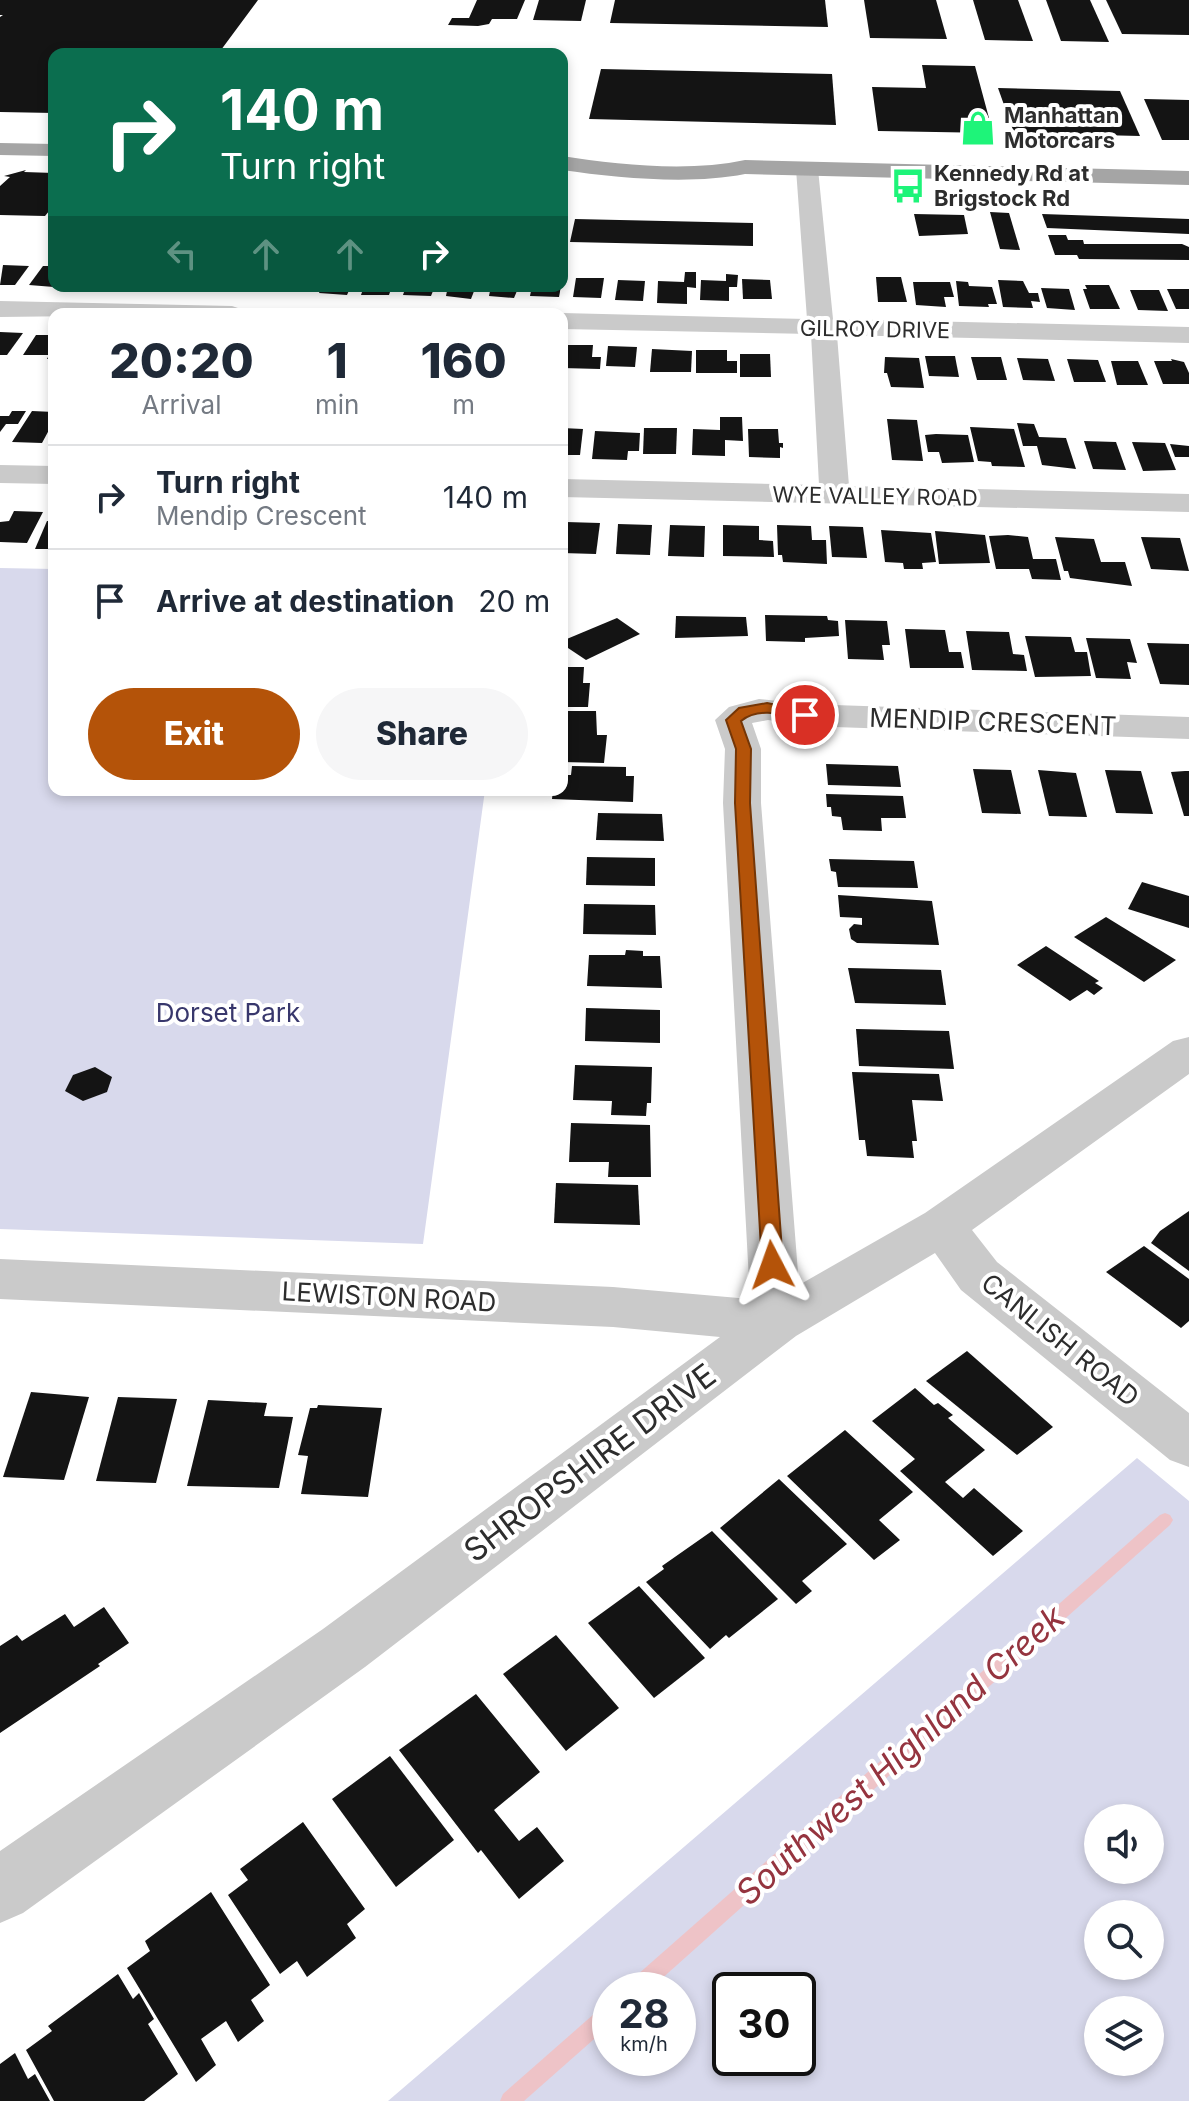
<!DOCTYPE html>
<html lang="en">
<head>
<meta charset="utf-8">
<style>
	:root { --surface:#fff; --page:#f6f6f7; --text:#1f2937; --muted:#747a83; --line:#e0e1e3; --accent:#b45309 }
	body { margin:0; font-family:Inter,sans-serif; background:var(--page); color:var(--text); height:100vh; display:flex; flex-direction:column; font-size:30px; white-space:nowrap }
	* { box-sizing:border-box; margin:0 }
	p { font-size:26px; color:var(--muted) }
	.icon { flex:none; width:44px; height:44px; fill:none; stroke:currentColor; stroke-width:2; stroke-linecap:round; stroke-linejoin:round }
	.map { position:relative; flex:1; overflow:hidden }
	.details { position:absolute; left:48px; top:308px; width:520px; height:488px; display:flex; flex-direction:column; background:var(--surface); border-radius:16px; box-shadow:0 4px 12px #0003 }
	.details>* { flex:none }
	.hud { position:absolute; left:48px; top:48px; width:520px; height:244px; border-radius:16px; box-shadow:0 4px 12px #0003; background:#0b6e4f; color:#fff; overflow:hidden }
	.tools { position:absolute; left:1084px; top:1804px; display:grid; gap:16px }
	.tools a { display:grid; place-items:center; width:80px; height:80px; border-radius:50%; background:var(--surface); box-shadow:0 4px 12px #0003; font-size:40px }
	.speed { position:absolute; left:592px; top:1972px; display:flex; gap:16px; font-size:40px; font-weight:700; text-align:center }
	.speed>* { display:grid; place-content:center; width:104px; height:104px; border-radius:50%; background:var(--surface); box-shadow:0 4px 12px #0003; line-height:1 }
	.speed small { font-size:20px; font-weight:400 }
	.speed .limit { border:4px solid #111; border-radius:12px; background:#fff; color:#111 }
	.pin { position:absolute; display:grid; place-items:center; width:68px; height:68px; color:#fff; margin:-34px; border:4px solid #fff; border-radius:50%; box-shadow:0 2px 8px #0007 }
	.me { position:absolute; width:88px; margin:-44px; rotate:356deg; stroke-linejoin:round; filter:drop-shadow(0 0 6px #0008) }
	.turn { display:flex; align-items:center; gap:28px; height:168px; padding:0 40px; font-size:36px }
	.turn .icon { width:104px; height:104px; stroke-width:2.5 }
	.turn b { display:block; font-size:56px; line-height:68px }
	.lanes { display:flex; align-items:center; height:76px; padding:0 40px; background:#0003; justify-content:center; gap:40px; direction:ltr }
	.lanes .off { opacity:.35 }
	.eta { display:flex; justify-content:space-evenly; align-items:center; height:136px; text-align:center }
	.eta b { font-size:48px; font-weight:800; line-height:56px }
	.button { display:flex; gap:16px; margin-top:auto; padding:16px 40px }
	.button a { flex:1; height:92px; border-radius:48px; background:var(--accent); color:#fff; font-size:32px; font-weight:800; line-height:92px; text-align:center }
	.button a+a { background:var(--page); color:var(--text) }
	ul { padding:0; list-style:none }
	li { display:flex; align-items:center; gap:24px; height:104px; padding:0 40px; border-top:2px solid var(--line) }
	li div { flex:1 }
	li b { display:block; font-size:30px }
	li em { font-style:normal }
	.map>svg:first-child { display:block }
	.green { fill:#d8d9ec; fill-rule:evenodd }
	.lines { fill:none; stroke-linecap:round; stroke-linejoin:round }
	.stream { fill:#eec3c7; fill-rule:evenodd }
	.building { fill:#141414 }
	.minor { fill:#cacaca; fill-rule:evenodd }
	.major { fill:#a5a5a5; fill-rule:evenodd }
	.route { fill:#b45309; stroke:#753606; stroke-width:2 }
	.labels { text-anchor:middle; stroke-width:8; stroke-linejoin:round; paint-order:stroke }
	.far-poi-label { font-size:22px; font-weight:bold; fill:#2d2d2d; stroke:#fff; text-anchor:start }
	.far-street-label { font-size:22px; fill:#2d2d2d; stroke:#fff }
	.street-label { font-size:26px; fill:#2d2d2d; stroke:#fff }
	.park-label { font-size:26px; fill:#38376c; stroke:#fff }
	.near-street-label { font-size:32px; fill:#2d2d2d; stroke:#fff }
	.near-water-label { font-size:34px; font-style:italic; fill:#95343f; stroke:#fff }
</style>
</head>
<body>
<div class="map">
<svg width="1189" height="2101" viewBox="0 0 1189 2101">
	<rect width="100%" height="100%" fill="#fff"/>
	<!-- green -->
	<g class="green">
		<polygon points="0,568 54,569 54,790 485,790 423,1244 0,1229"/>
		<path d="M1137,1458L1189,1501V2101H388ZM1098,1818H1150V1870H1098ZM1098,1914H1150V1966H1098ZM610,1990H678V2058H610ZM730,1990H798V2058H730ZM1098,2010H1150V2062H1098Z"/>
	</g>
	<g class="lines">
		<!-- stream -->
		<g class="stream">
			<polygon points="1165,1513 1170,1515 1173,1520 1170,1525 649,1990 626,1990 628,1983 1160,1515"/>
			<polygon points="610,2004 610,2025 524,2101 500,2101 503,2094 603,2006"/>
		</g>
	</g>
	<!-- building -->
	<g class="building">
		<polygon points="0,0 258,0 218,54 54,54 54,113 0,112 0,17 3,15 0,15"/>
		<polygon points="477,0 525,0 517,19 492,19 489,24 478,26 448,25 452,18 469,18"/>
		<polygon points="539,0 586,0 581,21 533,20"/>
		<polygon points="615,0 825,0 828,27 610,23"/>
		<polygon points="864,0 936,0 947,39 870,38"/>
		<polygon points="973,0 1018,0 1033,41 985,40"/>
		<polygon points="1046,0 1090,0 1109,42 1061,41"/>
		<polygon points="1106,0 1189,0 1189,35 1122,34"/>
		<polygon points="922,65 975,66 993,133 878,131 872,87 926,88"/>
		<polygon points="601,69 832,74 836,125 589,119"/>
		<polygon points="998,88 1120,91 1140,136 1014,133"/>
		<polygon points="1144,99 1189,100 1189,140 1162,140"/>
		<polygon points="26,170 24,172 54,173 54,205 45,216 0,215 0,186 10,177 4,176"/>
		<polygon points="990,212 1009,213 1020,250 1000,249"/>
		<polygon points="914,214 964,215 968,234 919,236"/>
		<polygon points="1042,214 1189,219 1189,234 1047,228"/>
		<polygon points="575,219 753,223 753,246 570,242"/>
		<polygon points="1048,235 1066,235 1068,240 1083,240 1084,244 1182,244 1189,247 1189,260 1079,259 1077,255 1055,255"/>
		<polygon points="3,265 29,266 15,285 0,285"/>
		<polygon points="43,266 54,266 54,287 29,285"/>
		<polygon points="685,272 696,272 696,288 687,287 687,304 657,303 658,281 684,282"/>
		<polygon points="726,274 738,275 737,287 729,287 729,301 700,300 701,280 726,281"/>
		<polygon points="876,277 901,277 907,302 878,302"/>
		<polygon points="576,278 604,278 601,298 573,297"/>
		<polygon points="742,279 770,280 772,299 743,299"/>
		<polygon points="618,280 645,281 643,301 615,300"/>
		<polygon points="998,280 1023,281 1029,293 1038,293 1040,302 1031,301 1033,308 1003,307"/>
		<polygon points="956,281 968,282 969,286 992,287 997,304 988,304 989,307 959,306"/>
		<polygon points="913,282 950,282 954,297 944,297 946,307 916,305"/>
		<polygon points="1085,285 1109,285 1120,309 1090,309 1083,289 1087,289"/>
		<polygon points="280,286 309,286 306,292 278,291"/>
		<polygon points="322,286 351,286 347,295 319,293"/>
		<polygon points="364,286 392,286 389,295 361,295"/>
		<polygon points="406,286 435,286 431,296 403,295"/>
		<polygon points="448,286 476,286 471,299 446,296"/>
		<polygon points="491,286 519,286 514,298 489,296"/>
		<polygon points="532,286 561,286 559,297 530,296"/>
		<polygon points="1041,288 1069,289 1075,310 1047,308"/>
		<polygon points="1167,289 1189,289 1189,309 1176,309"/>
		<polygon points="1130,290 1159,290 1168,311 1138,310"/>
		<polygon points="0,332 23,333 7,355 0,355"/>
		<polygon points="36,335 54,335 54,359 47,359 49,355 23,355"/>
		<polygon points="563,345 593,345 592,357 601,357 600,369 562,368"/>
		<polygon points="608,346 637,347 635,367 606,366"/>
		<polygon points="652,349 692,351 691,372 650,372"/>
		<polygon points="696,350 727,350 727,361 737,361 737,373 696,373"/>
		<polygon points="740,354 770,354 771,377 740,377"/>
		<polygon points="925,356 955,356 959,377 929,376"/>
		<polygon points="885,357 919,358 924,388 891,387 887,373 884,373"/>
		<polygon points="971,357 1001,357 1007,380 977,380"/>
		<polygon points="1017,358 1048,359 1055,381 1023,380"/>
		<polygon points="1067,359 1098,360 1106,382 1074,382"/>
		<polygon points="1171,359 1184,362 1189,373 1189,384 1163,384 1154,361 1172,361"/>
		<polygon points="1111,361 1138,361 1148,385 1117,385"/>
		<polygon points="12,411 26,411 18,424 6,424 0,432 0,416 9,416"/>
		<polygon points="32,411 54,412 54,430 49,430 42,443 12,442"/>
		<polygon points="720,417 742,417 743,441 725,440 725,456 692,455 693,429 720,430"/>
		<polygon points="887,419 917,420 923,461 892,460"/>
		<polygon points="1017,423 1034,424 1039,437 1066,438 1076,469 1042,465 1037,446 1023,446"/>
		<polygon points="970,427 1014,429 1025,467 992,466 991,462 978,461"/>
		<polygon points="562,428 583,429 580,455 562,455"/>
		<polygon points="644,428 677,428 676,454 643,454"/>
		<polygon points="748,429 778,429 779,443 783,443 783,448 780,447 780,458 749,457"/>
		<polygon points="595,431 640,433 639,451 628,451 627,460 592,459"/>
		<polygon points="936,434 968,435 974,462 942,463 939,452 928,452 925,435"/>
		<polygon points="1084,441 1116,442 1126,470 1093,469"/>
		<polygon points="1132,442 1165,443 1176,470 1143,471"/>
		<polygon points="1170,444 1189,446 1189,457 1175,457"/>
		<polygon points="14,511 43,512 27,543 0,542 0,522 9,521"/>
		<polygon points="47,521 54,521 54,549 35,549"/>
		<polygon points="566,522 600,523 596,554 562,553"/>
		<polygon points="618,524 652,525 650,555 616,554"/>
		<polygon points="670,525 705,526 704,557 668,556"/>
		<polygon points="723,525 759,526 759,540 773,541 774,557 723,556"/>
		<polygon points="777,525 811,526 812,540 826,540 827,564 783,562 782,555 778,555"/>
		<polygon points="829,526 863,527 867,558 832,557"/>
		<polygon points="881,530 931,533 936,562 922,563 923,569 904,569 903,563 885,562"/>
		<polygon points="935,531 985,535 990,563 939,564"/>
		<polygon points="1008,535 1028,537 1033,559 1056,559 1061,580 1032,579 1029,569 996,569 989,536"/>
		<polygon points="1055,537 1094,539 1101,562 1125,562 1132,586 1070,578 1068,571 1064,571"/>
		<polygon points="1141,537 1180,538 1189,571 1151,569"/>
		<polygon points="765,615 827,616 828,620 838,621 839,636 805,638 805,642 766,641"/>
		<polygon points="676,616 746,617 748,636 675,638"/>
		<polygon points="617,618 640,634 586,660 562,644 562,641"/>
		<polygon points="845,620 887,621 890,645 882,645 884,660 848,659"/>
		<polygon points="905,629 945,630 949,652 961,652 964,668 910,668"/>
		<polygon points="966,631 1009,632 1013,654 1024,655 1027,671 972,670"/>
		<polygon points="1025,636 1071,637 1075,652 1087,652 1091,676 1035,677"/>
		<polygon points="1086,638 1130,639 1137,663 1127,662 1131,679 1096,678"/>
		<polygon points="1147,643 1189,644 1189,685 1160,684"/>
		<polygon points="562,667 584,667 583,683 590,683 588,707 562,707"/>
		<polygon points="563,711 596,711 597,735 607,735 604,763 562,762"/>
		<polygon points="826,764 898,766 901,787 828,785"/>
		<polygon points="572,766 626,767 626,776 634,776 633,802 552,799 553,790 562,790 562,775 571,775"/>
		<polygon points="973,769 1011,770 1021,814 982,813"/>
		<polygon points="1038,770 1076,773 1087,817 1049,816"/>
		<polygon points="1105,770 1141,771 1153,814 1116,813"/>
		<polygon points="1185,771 1189,771 1189,816 1184,816 1171,772"/>
		<polygon points="826,794 903,796 906,818 881,818 882,831 843,830 841,817 832,816 831,807 827,807"/>
		<polygon points="598,813 662,814 664,841 596,840"/>
		<polygon points="587,857 655,858 655,886 586,885"/>
		<polygon points="829,859 914,861 918,888 838,887 836,872 831,871"/>
		<polygon points="1142,882 1189,896 1189,928 1128,909"/>
		<polygon points="838,895 932,901 939,945 857,943 851,939 849,929 854,924 862,925 862,918 840,917"/>
		<polygon points="584,904 655,905 656,935 583,934"/>
		<polygon points="1106,917 1176,960 1144,982 1074,937"/>
		<polygon points="1046,946 1099,981 1095,983 1103,988 1094,995 1087,990 1070,1001 1017,965"/>
		<polygon points="626,950 643,951 643,956 660,956 662,988 587,986 589,955 625,955"/>
		<polygon points="848,968 941,970 946,1005 855,1003"/>
		<polygon points="586,1008 660,1010 660,1043 585,1041"/>
		<polygon points="856,1029 949,1031 954,1069 859,1066"/>
		<polygon points="575,1065 652,1067 651,1103 647,1103 646,1116 611,1115 612,1101 573,1100"/>
		<polygon points="95,1067 112,1077 107,1092 83,1101 65,1091 73,1075"/>
		<polygon points="852,1072 939,1074 943,1101 912,1100 917,1141 912,1141 914,1158 867,1156 865,1140 859,1140"/>
		<polygon points="571,1123 650,1125 651,1177 608,1177 609,1162 569,1162"/>
		<polygon points="556,1183 638,1185 640,1225 554,1223"/>
		<polygon points="1189,1211 1189,1271 1151,1243 1160,1231"/>
		<polygon points="1144,1246 1189,1279 1189,1321 1181,1328 1106,1272"/>
		<polygon points="967,1351 1053,1427 1017,1455 926,1381"/>
		<polygon points="915,1388 934,1405 938,1403 953,1415 948,1418 985,1450 945,1482 963,1498 974,1488 1023,1531 993,1556 900,1471 915,1459 872,1421"/>
		<polygon points="31,1392 89,1397 64,1480 3,1477"/>
		<polygon points="118,1397 177,1399 156,1483 96,1481"/>
		<polygon points="208,1400 267,1403 264,1416 293,1417 279,1488 187,1486"/>
		<polygon points="318,1405 382,1408 368,1497 301,1494 308,1456 298,1455 310,1408 317,1408"/>
		<polygon points="845,1430 913,1492 879,1520 900,1540 874,1560 787,1476"/>
		<polygon points="779,1479 847,1544 802,1581 812,1591 796,1604 720,1528"/>
		<polygon points="712,1531 778,1599 729,1638 726,1635 710,1649 646,1582 664,1569 662,1566"/>
		<polygon points="639,1586 705,1658 654,1698 588,1623"/>
		<polygon points="104,1607 129,1643 98,1664 100,1666 0,1733 0,1646 17,1635 22,1641 65,1614 74,1627"/>
		<polygon points="556,1635 619,1708 566,1751 503,1674"/>
		<polygon points="476,1694 540,1772 494,1810 519,1841 537,1827 564,1861 519,1899 481,1850 478,1853 399,1750"/>
		<polygon points="390,1756 454,1840 396,1887 332,1799"/>
		<polygon points="303,1822 365,1909 347,1924 356,1938 307,1977 297,1961 280,1974 228,1895 248,1880 240,1869"/>
		<polygon points="211,1892 270,1985 251,2000 264,2021 238,2042 226,2021 201,2039 216,2065 196,2082 127,1968 150,1951 145,1941"/>
		<polygon points="118,1974 133,1999 139,1993 154,2019 148,2024 178,2074 144,2101 54,2101 26,2050 52,2031 48,2026"/>
		<polygon points="15,2053 28,2079 35,2074 50,2101 0,2101 0,2064"/>
	</g>
	<g class="lines">
		<!-- minor -->
		<g class="minor">
			<polygon points="807,162 818,169 833,319 1189,327 1189,343 837,335 849,486 1189,494 1189,512 562,497 562,479 819,485 811,334 562,329 562,314 559,314 562,313 807,319 796,169"/>
			<polygon points="0,301 232,306 241,309 245,314 0,317"/>
			<polygon points="0,465 54,466 54,484 0,483"/>
			<polygon points="759,699 805,704 1189,717 1189,739 805,726 768,720 752,723 761,749 761,803 799,1285 925,1213 1173,1041 1189,1037 1189,1074 972,1230 997,1262 1189,1413 1189,1467 1170,1460 961,1290 935,1253 796,1336 365,1667 23,1913 0,1923 0,1851 323,1629 720,1337 613,1327 0,1299 0,1259 613,1287 750,1299 723,803 725,749 715,720 729,707"/>
		</g>
		<!-- major -->
		<g class="major">
			<polygon points="0,143 54,144 54,156 0,155"/>
			<path d="M562,156C618,165 690,172 745,160L1189,171V185L745,174C690,185 618,178 562,170Z"/>
		</g>
	</g>
	<!-- route -->
	<path class="route" d="M767,703L810,712L812,715L805,720C784,715 759,706 741,721L751,749L750,803L783,1265L780,1270H765L762,1265L735,803L736,749L726,720L739,708Z"/>
	<!-- icons -->
	<defs>
		<g id="shop-bare" transform="scale(2.76)"><path d="M-5-2.5h2.3a2.7 3.5 0 0 1 5.4 0H5L5.5 6h-11ZM-1.5-2.5h3a1.5 2.3 0 0 0-3 0Z" fill="#1ef479" stroke="#fff" stroke-width="2.5" paint-order="stroke"/></g>
		<g id="bus-bare" transform="scale(2.76)"><path d="M-5-6H5V4H4V6H2V4H-2V6H-4V4H-5ZM-3.5-4V0h7V-4ZM-3.5 1.2v1.5H-2V1.2ZM2 1.2v1.5H3.5V1.2Z" fill="#1ef479" stroke="#fff" stroke-width="2.5" paint-order="stroke"/></g>
	</defs>
	<g fill-rule="evenodd">
		<use href="#shop-bare" x="978" y="128"/>
		<use href="#bus-bare" x="908" y="186"/>
	</g>
	<g class="labels">
		<!-- far-poi labels -->
		<g class="far-poi-label">
			<text x="1004" y="123">Manhattan<tspan x="1004" dy="25">Motorcars</tspan></text>
			<text x="934" y="181">Kennedy Rd at<tspan x="934" dy="25">Brigstock Rd</tspan></text>
		</g>
		<!-- far-street labels -->
		<g class="far-street-label">
			<text transform="translate(875 329) rotate(1)" y="8">GILROY DRIVE</text>
			<text transform="translate(875 496) rotate(1)" y="8">WYE VALLEY ROAD</text>
		</g>
		<!-- street labels -->
		<g class="street-label">
			<text transform="translate(993 722) rotate(2)" y="9">MENDIP CRESCENT</text>
			<text transform="translate(389 1297) rotate(3)" y="9">LEWISTON ROAD</text>
			<text transform="translate(1060 1340) rotate(39)" y="9">CANLISH ROAD</text>
		</g>
		<!-- park labels -->
		<g class="park-label">
			<text x="228" y="1022">Dorset Park</text>
		</g>
		<!-- near-street labels -->
		<g class="near-street-label">
			<text transform="translate(590 1463) rotate(-37)" y="11">SHROPSHIRE DRIVE</text>
		</g>
		<!-- near-water labels -->
		<g class="near-water-label">
			<text transform="translate(900 1755) rotate(-42)" y="12">Southwest Highland Creek</text>
		</g>
	</g>
</svg>
<div class="tools">
<a><svg class="icon" aria-label="sound" viewBox="0 0 24 24"><path d="M4 9h4l5-4v14l-5-4H4zM17 9q2 3 0 6"/></svg></a>
<a><svg class="icon" aria-label="search" viewBox="0 0 24 24"><circle cx="10" cy="10" r="6"/><path d="M15 15l6 6"/></svg></a>
<a><svg class="icon" aria-label="layers" viewBox="0 0 24 24"><path d="M12 4l9 5-9 5-9-5zM3 14l9 5 9-5"/></svg></a>
</div>
<div class="speed"><div>28<small>km/h</small></div><div class="limit">30</div></div>
<div class="pin" style="left:805px;top:715px;background:#d93025"><svg class="icon" aria-label="arrive" viewBox="0 0 24 24"><path d="M6 21V4h12l-3 4 3 4H6"/></svg></div>
<svg class="me" style="left:772px;top:1265px" viewBox="-20 -20 40 40"><path d="M0-17L14 15 0 8-14 15z" fill="#b45309" stroke="#fff" stroke-width="4"/></svg>
<div class="hud">
<div class="turn"><svg class="icon" aria-label="right" viewBox="0 0 24 24"><path d="M7 20v-9h11M14 6l5 5-5 5"/></svg><div><b>140 m</b>Turn right</div></div>
<div class="lanes"><svg class="icon off" aria-label="left" viewBox="0 0 24 24"><path d="M17 20v-9H6M10 6l-5 5 5 5"/></svg><svg class="icon off" aria-label="ahead" viewBox="0 0 24 24"><path d="M12 20V5M6 11l6-6 6 6"/></svg><svg class="icon off" aria-label="ahead" viewBox="0 0 24 24"><path d="M12 20V5M6 11l6-6 6 6"/></svg><svg class="icon" aria-label="right" viewBox="0 0 24 24"><path d="M7 20v-9h11M14 6l5 5-5 5"/></svg></div>
</div>
<section class="details">
<div class="eta">
<div><b>20:20</b><p>Arrival</p></div>
<div><b>1</b><p>min</p></div>
<div><b>160</b><p>m</p></div>
</div>
<ul>
<li><svg class="icon" aria-label="right" viewBox="0 0 24 24"><path d="M7 20v-9h11M14 6l5 5-5 5"/></svg><div><b>Turn right</b><p>Mendip Crescent</p></div><em>140 m</em></li>
<li><svg class="icon" aria-label="arrive" viewBox="0 0 24 24"><path d="M6 21V4h12l-3 4 3 4H6"/></svg><div><b>Arrive at destination</b></div><em>20 m</em></li>
</ul>
<div class="button"><a>Exit</a><a>Share</a></div>
</section>
</div>
</body>
</html>
